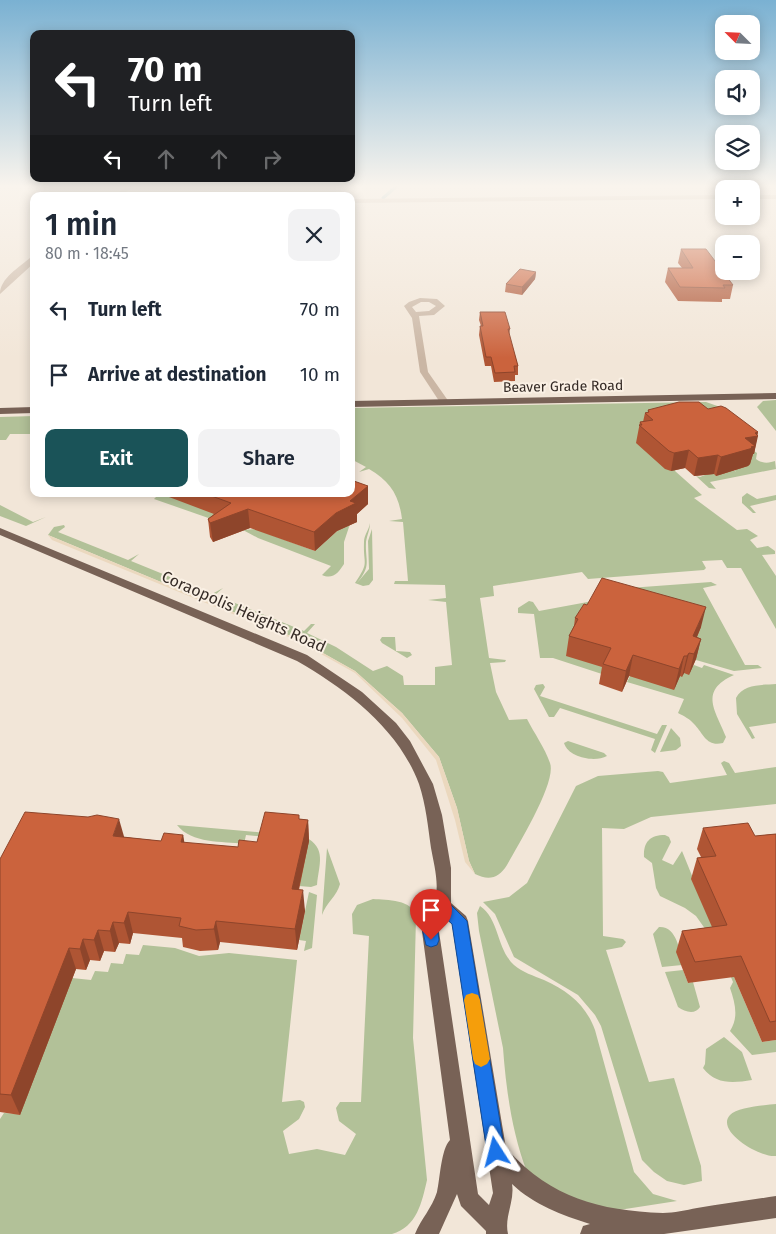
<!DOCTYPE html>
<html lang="en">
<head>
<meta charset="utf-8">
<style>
	:root { --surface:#fff; --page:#f2f2f3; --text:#1f2937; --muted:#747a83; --accent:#1a5358 }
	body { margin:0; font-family:"Fira Sans",sans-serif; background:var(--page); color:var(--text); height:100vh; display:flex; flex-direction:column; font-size:19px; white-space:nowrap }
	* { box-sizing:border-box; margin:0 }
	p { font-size:16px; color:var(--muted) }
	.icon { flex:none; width:28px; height:28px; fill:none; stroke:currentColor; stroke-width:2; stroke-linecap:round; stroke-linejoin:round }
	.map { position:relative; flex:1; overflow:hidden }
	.panel { position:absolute; left:30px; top:192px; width:325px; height:305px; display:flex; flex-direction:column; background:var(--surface); border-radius:10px; box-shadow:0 2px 12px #0003 }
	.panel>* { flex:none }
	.guide { position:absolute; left:30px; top:30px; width:325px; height:152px; border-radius:10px; box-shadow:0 2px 12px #0003; background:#202124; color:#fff; overflow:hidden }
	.needle { width:32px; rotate:294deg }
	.controls { position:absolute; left:715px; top:15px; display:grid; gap:10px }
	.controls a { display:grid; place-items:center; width:45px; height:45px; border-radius:10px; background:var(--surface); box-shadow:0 2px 12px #0003; font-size:25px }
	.pin { position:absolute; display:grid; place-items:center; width:42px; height:42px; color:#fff; margin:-51px -21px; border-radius:50% 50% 50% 0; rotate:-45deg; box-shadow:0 0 5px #0007 }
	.pin .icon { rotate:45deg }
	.me { position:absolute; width:55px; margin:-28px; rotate:351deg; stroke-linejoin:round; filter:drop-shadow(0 0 4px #0008) }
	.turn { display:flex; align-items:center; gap:18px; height:105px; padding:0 15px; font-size:22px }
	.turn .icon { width:65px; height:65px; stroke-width:2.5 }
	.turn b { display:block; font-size:35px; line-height:42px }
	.lanes { display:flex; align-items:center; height:48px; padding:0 15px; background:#0003; justify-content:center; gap:25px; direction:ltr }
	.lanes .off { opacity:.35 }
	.round { display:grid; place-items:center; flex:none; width:52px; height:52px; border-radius:10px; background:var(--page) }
	.headline { display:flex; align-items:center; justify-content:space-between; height:85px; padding:0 15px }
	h1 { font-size:30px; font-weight:600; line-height:38px }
	.primary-button { display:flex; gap:10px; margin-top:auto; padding:10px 15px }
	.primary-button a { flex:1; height:58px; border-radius:10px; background:var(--accent); color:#fff; font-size:20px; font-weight:600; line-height:58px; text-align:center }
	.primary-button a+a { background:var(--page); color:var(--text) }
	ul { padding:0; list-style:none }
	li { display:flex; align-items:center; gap:15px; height:65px; padding:0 15px }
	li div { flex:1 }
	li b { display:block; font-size:19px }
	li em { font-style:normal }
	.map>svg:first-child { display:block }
	.green { fill:#b2c198 }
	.plaza { fill:#ebd8be }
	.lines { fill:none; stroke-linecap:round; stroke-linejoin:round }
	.stream { stroke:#76acb0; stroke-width:3 }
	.minor { fill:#cab6a4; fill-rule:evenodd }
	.major { fill:#786256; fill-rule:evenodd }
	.wall { fill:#af5534 }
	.shaded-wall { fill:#8e452b }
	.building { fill:#cb633d; stroke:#8e452b }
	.route { fill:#1a73e8; stroke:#114b97 }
	.slow { fill:#f59e0b }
	.labels { text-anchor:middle; stroke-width:4; stroke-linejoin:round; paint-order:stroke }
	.far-street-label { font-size:14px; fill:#352b26; stroke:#faf0e4 }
	.street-label { font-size:16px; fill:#352b26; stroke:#faf0e4 }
</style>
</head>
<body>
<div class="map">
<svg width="776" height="1234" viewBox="0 0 776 1234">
	<rect width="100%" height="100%" fill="#f2e6d8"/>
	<!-- green -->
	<g class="green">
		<polygon points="776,400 776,431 757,407 763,401"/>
		<path d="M706,402L723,408L675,471L702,495L694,498L737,530L747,529L758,536L750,540L757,548L768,546L775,551V554L762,555L776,576V629L741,568H727L722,560L702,561L706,568L704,570L588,579L582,572L493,586L494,596L480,598L489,658L506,660L505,662L490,663L496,692L509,720L527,719C534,733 545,748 550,763C557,782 518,845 507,865C499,878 489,881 475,874L469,861L457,808L439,757L402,713L355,671L298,639L48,535L54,527L64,525L65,527L58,532L128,560L139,554L131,561L212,594L223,588L215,595L304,631L311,624H315L307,633L336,647L373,671L387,666L403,676L404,685H435V667L452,665L446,602L428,600L446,598L445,585L394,584L395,581H408L403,522L389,521L402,519C399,495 390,481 369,469L359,472L366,467L351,459V408Z"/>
		<polygon points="34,416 34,434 10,434 6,440 0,440 0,417"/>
		<path d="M754,451L757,453L756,459C764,465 771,462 775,461L776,469L710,482L716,489L709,488L696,476L700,477L712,472L717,476L731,468L736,472L733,468Z"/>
		<polygon points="747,493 757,499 776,495 776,500 750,506 756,513 753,513 742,503 742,497"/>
		<polygon points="159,494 174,494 223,517 217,521 154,499"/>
		<polygon points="0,505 33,522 46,517 26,526 0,516"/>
		<path d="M370,523C370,530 367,535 366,542C365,562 372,565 357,583L369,569L368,541L372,529L373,580L369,585L363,586L355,583C370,561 363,566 364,542C364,535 369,530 370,523Z"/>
		<path d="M350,524L344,542V564C339,572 333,580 322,575L331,566L258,538L243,530L255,529L315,551L337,531Z"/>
		<polygon points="711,582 717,585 703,588 745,665 758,665 762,668 734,671 696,660 629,588"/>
		<polygon points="529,601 533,602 539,611 593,601 607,669 605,675 553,658 540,658 534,614 518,613 518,608"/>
		<polygon points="382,637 395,637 396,651 410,652 412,655 407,658 382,643 380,640"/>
		<path d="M694,665L702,668L704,665L734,675C698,691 716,711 726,737L723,743C707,747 704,735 695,725C690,719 684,716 678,713L684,699L627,682L630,676H680Z"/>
		<polygon points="543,684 545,687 540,696 657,734 662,725 667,725 655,753 651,750 655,739 560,708 554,717 549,717 534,689 536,685"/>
		<path d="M776,684V723L749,727L755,738L752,739L737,714L736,698C743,684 762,685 776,684Z"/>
		<polygon points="671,728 680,738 681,746 676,750 660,752"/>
		<path d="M568,741L604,753L607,756C594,763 568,757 564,743Z"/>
		<polygon points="724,761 729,763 735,773 776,767 776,804 651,817 624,829 602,828 603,936 623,939 626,942 622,947 606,950 649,1082 674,1078 701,1166 702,1181 684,1185 667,1181 654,1172 642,1160 601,1026 595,1015 578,995 514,957 495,914 483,902 509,897 527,883 576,786 598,776 658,771 663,772 670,783 727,775 721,763"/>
		<path d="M177,825L267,833L266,837L246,835L244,844C222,841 192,844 177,825Z"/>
		<path d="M665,835L669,837L671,842L662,860L673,865L682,851L725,957L696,916L685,908L660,896L656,888L652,863L644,857C643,842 650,835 665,835Z"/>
		<path d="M305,837C327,848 319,864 317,885L311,887L299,886Z"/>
		<path d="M327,848L340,884C337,896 326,903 322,915Z"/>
		<polygon points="309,892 317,895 312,948 304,951 306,941 299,940"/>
		<path d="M373,899C387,900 413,899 416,917L413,1038L427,1180C422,1202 417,1227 392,1234H0V1119L4,1113L20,1114L72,978L91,980L95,971L108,972L111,963L123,964L126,954L139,955L143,945L175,948L199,956L229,953L297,960L282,1102L300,1100L304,1102L305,1107L299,1119L283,1131L289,1154L317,1149L345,1155L356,1134L339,1121L336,1108L340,1102H361L369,936L353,934L352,914L357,905Z"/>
		<path d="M480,906C500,920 496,948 514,965C522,972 534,976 544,980C568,991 586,1005 595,1030L634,1172L653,1194L677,1201L593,1214L527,1172C512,1133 506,1089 503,1048L479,931L477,913Z"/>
		<path d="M659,927C677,926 680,951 682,965L662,967L653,934Z"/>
		<path d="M683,970L688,983L693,982L700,1007C695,1015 685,1012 678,1007L665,972Z"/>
		<path d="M728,970H731L762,1042L776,1040V1052L752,1055L730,1031C739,1017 735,1003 730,988L733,982Z"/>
		<path d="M724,1037L742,1052L752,1080C733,1083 716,1085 703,1068L705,1064L706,1049Z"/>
		<path d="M776,1104V1156C760,1158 715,1131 730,1115C737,1107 766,1105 776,1104Z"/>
	</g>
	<!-- plaza -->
	<polygon class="plaza" points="48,535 298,639 355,671 402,713 439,757 457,808 469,861 475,874 465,862 455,820 436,760 402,718 355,673 296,640 52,540"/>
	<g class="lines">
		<!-- stream -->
		<polyline class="stream" points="383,198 398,185"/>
		<!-- minor -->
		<g class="minor">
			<polygon points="128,185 135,185 121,196 114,196"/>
			<polygon points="724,195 724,199 351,203 351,199"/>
			<rect x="751" y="195" width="25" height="4"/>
			<path d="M31,257H34V263L0,294C0,278 20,267 31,257Z"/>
			<path d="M420,298L437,299L445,306L434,315L419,316L428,372L449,402L444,405L441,404L420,372L412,318L404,306L409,302ZM421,302H429L436,306L429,311L416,312L412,307Z"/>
		</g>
		<!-- major -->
		<g class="major">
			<polygon points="776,393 776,399 351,407 351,401"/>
			<polygon points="34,407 34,413 0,414 0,408"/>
			<path d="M0,528L307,655L362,692L396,723L410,741L433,784L442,815L451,868V903L466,916L468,921L506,1148C551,1198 597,1210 663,1213C674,1213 686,1210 697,1208C723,1204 750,1200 776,1196V1218L664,1234H580L583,1226L590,1224C562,1215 534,1205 512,1184C515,1201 504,1217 508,1234H486V1231L461,1206L457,1194L439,1234H415C421,1219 432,1208 437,1192C440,1179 441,1149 450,1140L421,924C424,917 430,912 433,905C441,889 434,865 431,848C428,827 426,805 419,784C398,728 347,690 297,661L0,535ZM444,917L452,924L493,1193L489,1205L478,1194L438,925Z"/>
		</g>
	</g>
	<!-- wall -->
	<g class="wall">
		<polygon points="681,249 733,285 730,299 722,299 722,302 678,301 665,282 668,268 682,268 678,263"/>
		<polygon points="536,272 535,279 522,295 505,292 506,284"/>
		<polygon points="480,312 510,329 509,336 518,366 518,375 515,375 515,381 494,382 491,366 485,366 479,335 480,326 481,326 479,320"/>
		<polygon points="708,409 758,432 754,454 753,454 750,464 748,466 716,476 714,474 694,476 685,468 671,471 665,469 636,443 640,422 643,422 645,413 648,412 648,410"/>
		<polygon points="368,486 368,504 357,514 357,522 337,531 315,551 250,528 213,542 210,537 208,519 214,514 169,497 168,494 351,494"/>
		<polygon points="575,618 701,627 697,637 701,639 696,659 689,675 684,673 682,677 680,676 674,690 629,676 622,692 599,684 602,667 566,656 569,636 574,626"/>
		<polygon points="300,819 308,820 309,841 299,890 305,911 297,950 220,942 218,950 200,951 183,947 182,938 133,933 130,944 119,943 115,952 104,951 100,961 90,960 86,970 76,969 20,1115 0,1112 0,859 124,837 161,841 183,835 184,843 238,847 257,842"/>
		<polygon points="703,828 755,836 776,834 776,1040 762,1042 734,977 688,983 676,952 682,931 712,927 691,879 697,858 701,857 697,849"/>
	</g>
	<!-- shaded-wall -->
	<g class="shaded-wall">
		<polygon points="536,272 535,279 522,295 522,287"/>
		<polygon points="758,432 757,436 758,436 754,454 753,454 750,464 748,466 716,476 721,457 745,438"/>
		<polygon points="689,450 685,468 671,471 674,453"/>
		<polygon points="718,455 714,474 694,476 698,458"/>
		<polygon points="368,486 368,504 357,514 357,522 337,531 315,551 314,532"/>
		<polygon points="248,509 250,528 213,542 210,523"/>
		<polygon points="706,607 701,627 690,653 693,636"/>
		<polygon points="701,639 696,659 689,675 694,654"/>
		<polygon points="689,653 684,673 682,677 687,656"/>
		<polygon points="633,655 629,676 622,692 626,671"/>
		<polygon points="684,656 680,676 674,690 679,669"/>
		<polygon points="119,819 125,840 113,836"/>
		<polygon points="308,820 309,841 294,910 292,889"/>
		<polygon points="183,835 187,856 181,842"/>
		<polygon points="303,890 305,911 297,950 295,929"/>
		<polygon points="128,912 133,933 130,944 124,923"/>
		<polygon points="216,921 220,942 218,950 214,929"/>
		<polygon points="113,922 119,943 115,952 110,931"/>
		<polygon points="98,930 104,951 100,961 94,940"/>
		<polygon points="83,939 90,960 86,970 80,949"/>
		<polygon points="69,948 76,969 20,1115 11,1095"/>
	</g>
	<!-- building -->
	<g class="building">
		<polygon points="681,249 706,249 733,285 723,285 725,288 680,287 668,268 693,268"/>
		<polygon points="520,269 536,272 522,287 506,284"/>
		<polygon points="480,312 505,312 510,329 508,329 518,366 514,366 515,372 495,373 491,357 486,357 480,326 483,326"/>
		<polygon points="679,402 699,402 708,409 721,406 726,408 758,432 755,433 758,436 745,438 755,446 751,447 753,448 721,457 718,455 698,458 689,450 674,453 669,451 639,425 642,425 640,422 653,420 645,413 649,412 648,410"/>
		<polygon points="351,480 368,486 350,501 356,503 336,513 314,532 248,509 210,523 208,519 231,503 206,494 351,494"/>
		<polygon points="602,578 706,607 693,636 701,639 694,654 689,653 687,656 684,656 679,669 633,655 626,671 603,664 611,648 569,636 578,619 575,618 584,604 587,605"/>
		<polygon points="25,812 88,817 97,815 119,819 113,836 161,841 164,833 183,835 181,842 238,847 239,840 257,842 265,812 299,815 299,819 308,820 292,889 303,890 295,929 216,921 214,929 196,930 179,926 181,918 128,912 124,923 113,922 110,931 98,930 94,940 83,939 80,949 69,948 11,1095 0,1094 0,859"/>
		<polygon points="748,823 755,836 776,834 776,1021 770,1022 741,956 695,962 682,931 727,925 697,858 716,856 703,828"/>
	</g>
	<!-- sky -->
	<linearGradient id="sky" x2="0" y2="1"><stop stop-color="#7ab1d2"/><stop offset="0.52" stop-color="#f9f4ed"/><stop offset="1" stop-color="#f9f4ed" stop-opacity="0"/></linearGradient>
	<rect width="776" height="358" fill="url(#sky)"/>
	<!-- route -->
	<polygon class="route" points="442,899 447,901 467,921 505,1152 503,1158 496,1161 489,1158 487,1152 452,924 443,916 437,925 439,940 437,945 431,947 426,945 421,924 436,901"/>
	<!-- slow -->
	<polygon class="slow" points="472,993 478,995 480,1000 490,1059 487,1064 481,1067 475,1064 473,1059 464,1000 466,995"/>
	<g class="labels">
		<!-- far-street labels -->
		<g class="far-street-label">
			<text transform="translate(563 386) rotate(-1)" y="5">Beaver Grade Road</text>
		</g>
		<!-- street labels -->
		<g class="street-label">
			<text transform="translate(244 611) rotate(24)" y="6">Coraopolis Heights Road</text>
		</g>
	</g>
</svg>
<div class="controls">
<a><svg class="needle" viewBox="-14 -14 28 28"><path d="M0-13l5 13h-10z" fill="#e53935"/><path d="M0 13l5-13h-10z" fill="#747a83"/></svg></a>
<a><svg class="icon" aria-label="sound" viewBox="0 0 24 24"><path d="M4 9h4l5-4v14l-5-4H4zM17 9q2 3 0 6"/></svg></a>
<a><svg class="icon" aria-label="layers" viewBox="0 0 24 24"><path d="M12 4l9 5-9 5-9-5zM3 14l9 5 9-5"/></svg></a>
<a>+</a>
<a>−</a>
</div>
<div class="pin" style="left:431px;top:940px;background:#d93025"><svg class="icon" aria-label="arrive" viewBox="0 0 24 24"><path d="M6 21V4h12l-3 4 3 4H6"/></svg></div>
<svg class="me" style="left:496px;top:1152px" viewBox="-20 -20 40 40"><path d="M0-17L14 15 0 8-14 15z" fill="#1a73e8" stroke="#fff" stroke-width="4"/></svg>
<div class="guide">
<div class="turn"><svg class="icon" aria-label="left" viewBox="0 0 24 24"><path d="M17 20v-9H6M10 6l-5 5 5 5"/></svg><div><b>70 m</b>Turn left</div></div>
<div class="lanes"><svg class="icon" aria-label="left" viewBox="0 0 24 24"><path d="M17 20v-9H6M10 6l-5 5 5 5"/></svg><svg class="icon off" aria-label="ahead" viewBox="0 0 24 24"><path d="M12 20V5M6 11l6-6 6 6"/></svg><svg class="icon off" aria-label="ahead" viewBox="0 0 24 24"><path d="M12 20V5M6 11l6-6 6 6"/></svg><svg class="icon off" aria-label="right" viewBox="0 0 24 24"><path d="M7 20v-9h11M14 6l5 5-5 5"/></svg></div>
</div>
<section class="panel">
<div class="headline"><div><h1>1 min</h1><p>80 m · 18:45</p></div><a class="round"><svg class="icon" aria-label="close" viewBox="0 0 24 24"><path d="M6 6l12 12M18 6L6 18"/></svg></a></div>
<ul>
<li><svg class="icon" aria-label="left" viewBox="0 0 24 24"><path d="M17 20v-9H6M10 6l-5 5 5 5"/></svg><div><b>Turn left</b></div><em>70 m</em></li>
<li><svg class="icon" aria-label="arrive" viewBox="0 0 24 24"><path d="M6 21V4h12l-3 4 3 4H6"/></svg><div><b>Arrive at destination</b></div><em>10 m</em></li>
</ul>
<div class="primary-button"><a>Exit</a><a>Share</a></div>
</section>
</div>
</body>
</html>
